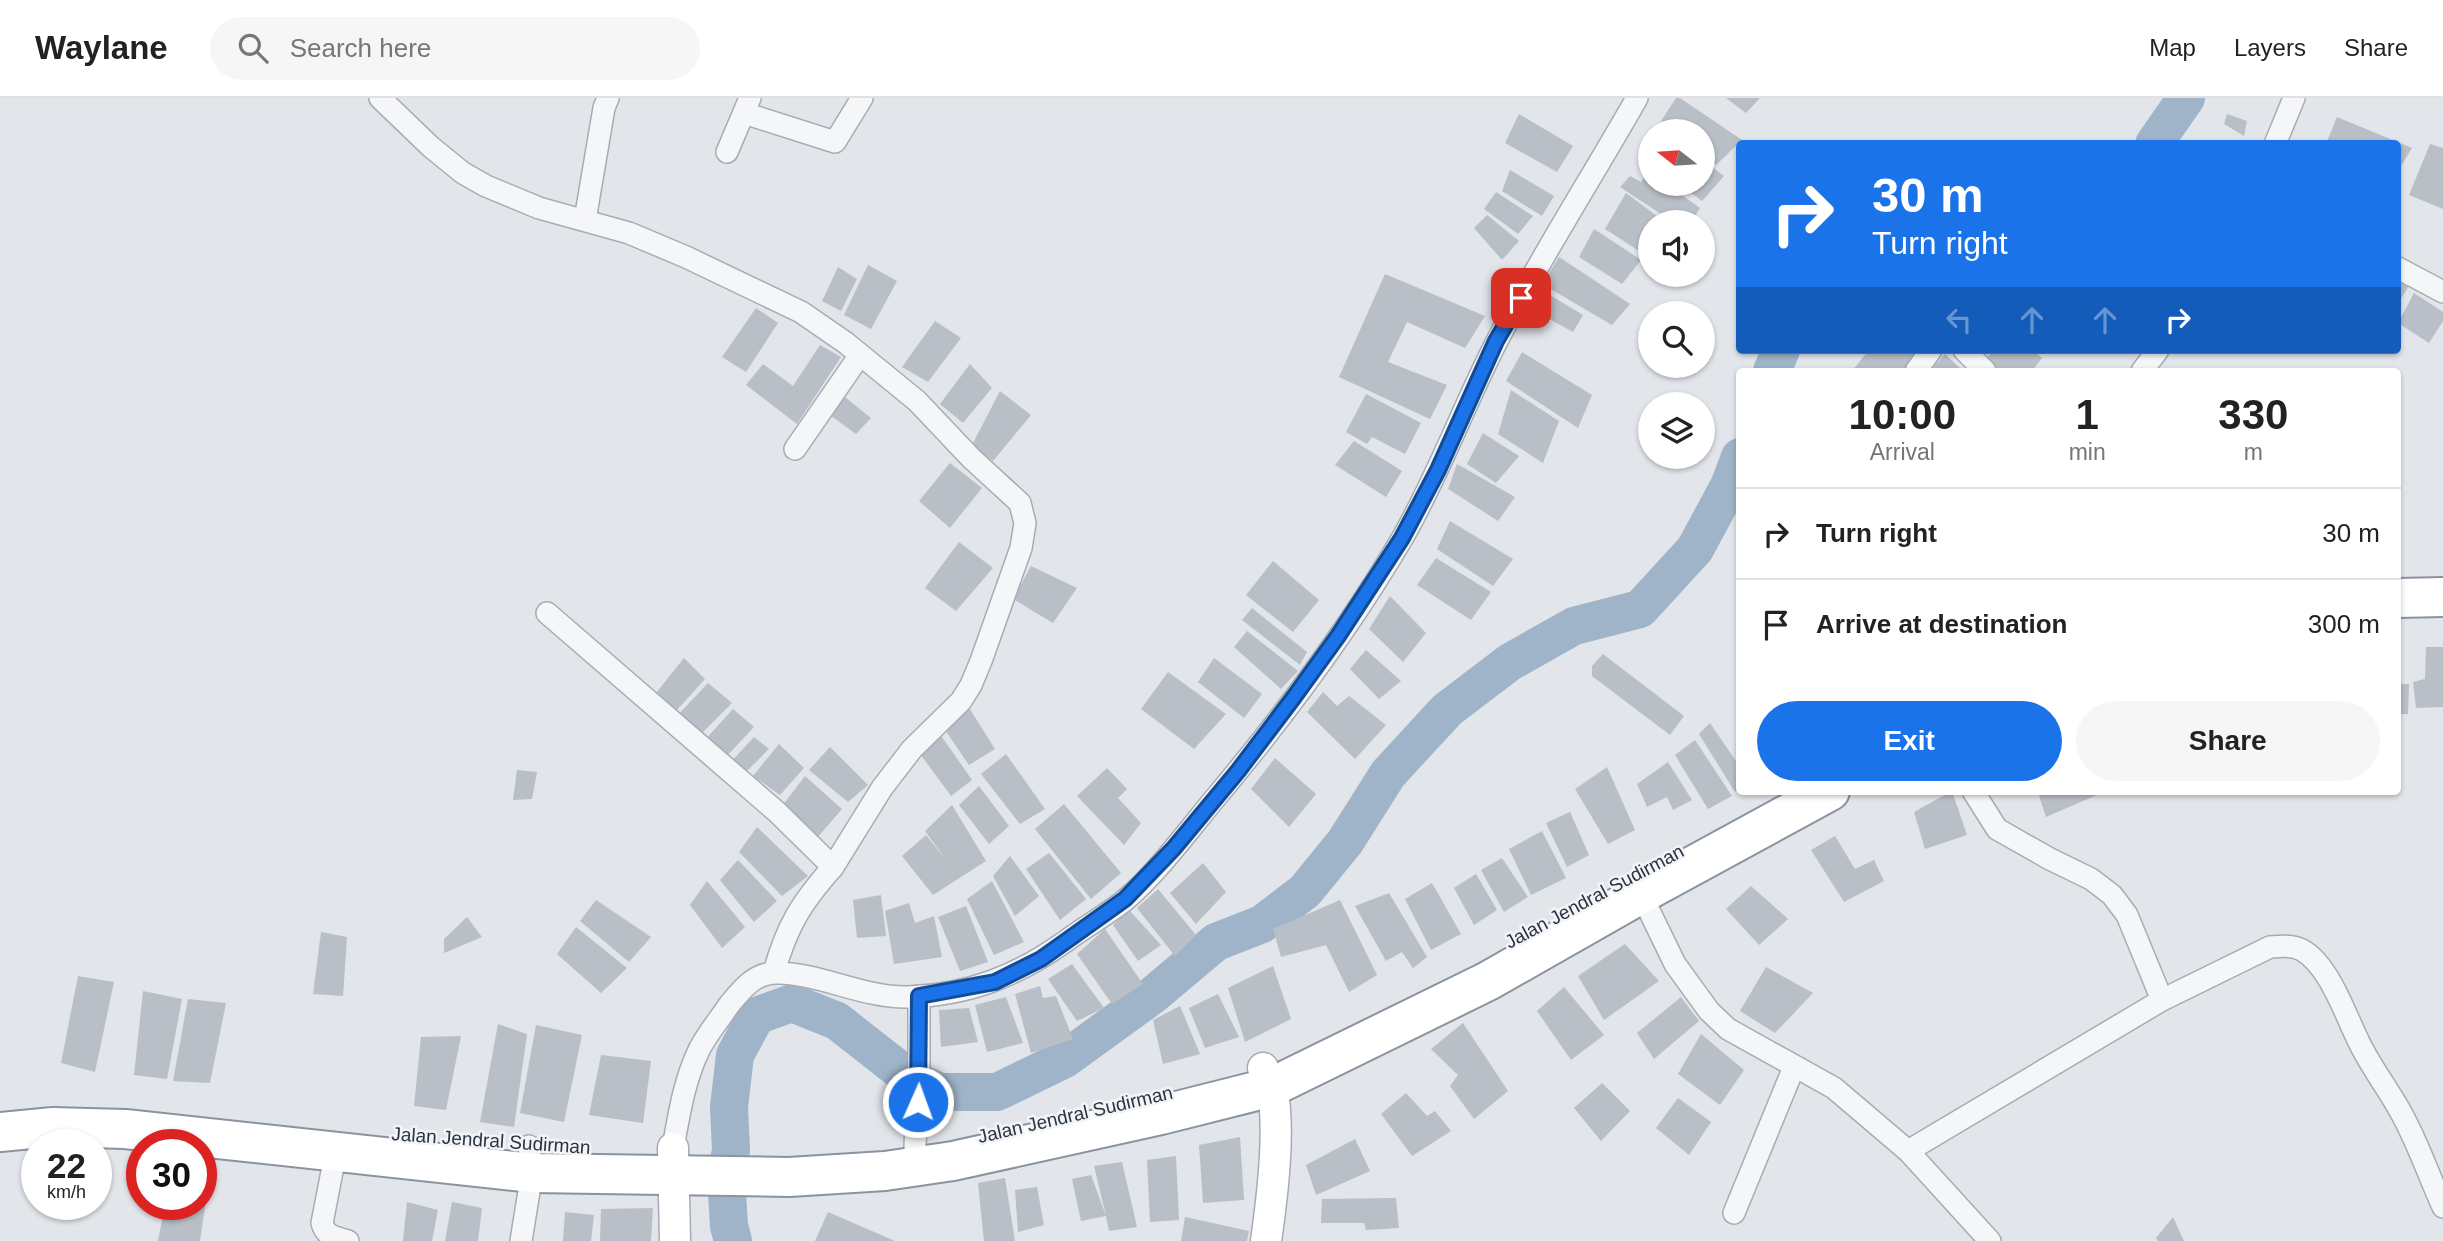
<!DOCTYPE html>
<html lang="en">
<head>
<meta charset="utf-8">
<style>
	:root { --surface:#fff; --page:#f6f6f6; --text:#222; --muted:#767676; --line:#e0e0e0; --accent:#1a73e8 }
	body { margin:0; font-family:Arial,sans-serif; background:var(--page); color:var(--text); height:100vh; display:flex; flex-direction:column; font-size:26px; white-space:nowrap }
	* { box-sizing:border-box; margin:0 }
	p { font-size:23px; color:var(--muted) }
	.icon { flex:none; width:38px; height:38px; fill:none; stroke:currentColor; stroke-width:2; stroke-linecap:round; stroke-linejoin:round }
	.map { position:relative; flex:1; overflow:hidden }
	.panel { position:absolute; left:1736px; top:270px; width:665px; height:427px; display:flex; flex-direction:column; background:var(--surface); border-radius:7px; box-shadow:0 2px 5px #0004 }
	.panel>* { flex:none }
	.top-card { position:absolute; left:1736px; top:42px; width:665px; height:214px; border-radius:7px; box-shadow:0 2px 5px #0004; background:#1a73e8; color:#fff; overflow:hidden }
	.needle { width:46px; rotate:287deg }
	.fabs { position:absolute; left:1638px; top:21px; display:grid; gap:14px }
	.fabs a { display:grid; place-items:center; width:77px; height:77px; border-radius:50%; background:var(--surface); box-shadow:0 2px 5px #0004; font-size:35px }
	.speed { position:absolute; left:21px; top:1031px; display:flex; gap:14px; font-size:35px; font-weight:700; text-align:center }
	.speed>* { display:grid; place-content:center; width:91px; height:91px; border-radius:50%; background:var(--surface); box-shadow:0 2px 5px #0004; line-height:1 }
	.speed small { font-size:18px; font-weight:400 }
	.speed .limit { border:10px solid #d22; background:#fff; color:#111 }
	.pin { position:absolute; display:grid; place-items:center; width:60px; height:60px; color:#fff; margin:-30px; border-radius:14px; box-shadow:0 4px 10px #0006 }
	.me { position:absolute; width:77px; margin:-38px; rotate:2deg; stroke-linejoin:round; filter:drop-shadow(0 0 5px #0008) }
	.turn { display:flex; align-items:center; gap:24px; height:147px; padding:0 21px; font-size:32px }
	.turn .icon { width:91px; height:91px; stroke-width:2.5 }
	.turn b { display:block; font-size:49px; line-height:60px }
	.lanes { display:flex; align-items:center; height:66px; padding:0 21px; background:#0003; justify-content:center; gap:35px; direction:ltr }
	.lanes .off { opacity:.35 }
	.eta { display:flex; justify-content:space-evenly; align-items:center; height:119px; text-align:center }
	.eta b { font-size:42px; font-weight:800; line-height:49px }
	.primary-button { display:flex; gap:14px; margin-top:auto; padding:14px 21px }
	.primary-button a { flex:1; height:80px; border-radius:42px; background:var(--accent); color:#fff; font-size:28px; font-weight:800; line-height:80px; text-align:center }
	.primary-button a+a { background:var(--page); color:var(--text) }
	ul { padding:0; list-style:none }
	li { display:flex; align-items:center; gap:21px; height:91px; padding:0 21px; border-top:2px solid var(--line) }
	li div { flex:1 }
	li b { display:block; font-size:26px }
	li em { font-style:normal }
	header { display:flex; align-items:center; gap:42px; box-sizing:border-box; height:98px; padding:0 35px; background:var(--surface); border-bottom:2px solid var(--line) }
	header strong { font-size:33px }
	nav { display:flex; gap:38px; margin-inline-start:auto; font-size:24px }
	.search { width:490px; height:63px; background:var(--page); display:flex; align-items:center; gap:18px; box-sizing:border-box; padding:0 24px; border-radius:38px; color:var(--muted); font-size:26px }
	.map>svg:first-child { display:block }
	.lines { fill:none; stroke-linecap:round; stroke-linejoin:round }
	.river { stroke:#9fb4c8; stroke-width:38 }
	.building { fill:#b9bfc6 }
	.street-casing { stroke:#a7acb4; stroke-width:24 }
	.secondary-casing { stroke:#a7acb4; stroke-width:33 }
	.highway-casing { stroke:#8a93a0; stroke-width:42 }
	.street { stroke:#f5f6f8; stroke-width:21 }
	.secondary { stroke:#fff; stroke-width:30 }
	.highway { stroke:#fff; stroke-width:38 }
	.route-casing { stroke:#114b97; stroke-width:18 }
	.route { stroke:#1a73e8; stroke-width:12 }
	.labels { text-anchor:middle; stroke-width:5; stroke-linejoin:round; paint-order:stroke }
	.street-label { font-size:19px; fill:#2b3441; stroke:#f2f4f7 }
</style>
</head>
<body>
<header>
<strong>Waylane</strong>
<div class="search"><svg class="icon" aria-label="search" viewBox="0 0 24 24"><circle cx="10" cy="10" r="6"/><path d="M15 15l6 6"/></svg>Search here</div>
<nav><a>Map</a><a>Layers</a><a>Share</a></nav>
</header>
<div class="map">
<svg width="2443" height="1143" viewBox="0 0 2443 1143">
	<rect width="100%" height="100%" fill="#e2e5ea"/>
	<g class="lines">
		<!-- river -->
		<g class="river">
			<polyline points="2154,46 2186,0"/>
			<polyline points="1772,273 1781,252"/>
			<polyline points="733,1143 729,1128 726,1078 731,1052 729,1009 735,957 756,918 792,905 837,923 911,981 940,994 997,994 1065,961 1153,897 1216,844 1262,826 1305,793 1345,744 1388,676 1447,612 1510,564 1574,528 1640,511 1695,451 1729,388 1740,359"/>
		</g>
	</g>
	<!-- building -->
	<g class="building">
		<polygon points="1676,0 1680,0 1742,42 1716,67 1703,56 1703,33 1674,33 1661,23"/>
		<polygon points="1726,0 1760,0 1746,15"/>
		<polygon points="1519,16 1573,48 1557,74 1505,45"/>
		<polygon points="2227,16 2247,23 2244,38 2224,26"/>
		<polygon points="2337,19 2412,50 2398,73 2398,46 2326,46"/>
		<polygon points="2430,46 2443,50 2443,111 2409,97"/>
		<polygon points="1703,62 1724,78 1702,103 1679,86 1703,86"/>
		<polygon points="1510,72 1554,98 1542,118 1502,93"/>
		<polygon points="1648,73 1650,86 1666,86 1700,110 1691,124 1673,124 1620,89 1630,78 1641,84"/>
		<polygon points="1496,94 1533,118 1518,136 1484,111"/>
		<polygon points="1626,95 1665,124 1650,124 1650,160 1605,131"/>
		<polygon points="1487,117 1519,143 1502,162 1474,130"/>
		<polygon points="1594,131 1641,162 1622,186 1579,159"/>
		<polygon points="1559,159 1630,206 1612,227 1542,186"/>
		<polygon points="868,167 897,183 871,231 844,217"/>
		<polygon points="838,169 857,181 841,213 822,203"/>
		<polygon points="1385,176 1485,218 1465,250 1407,224 1388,264 1447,287 1430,321 1339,279"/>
		<polygon points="2398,182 2409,188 2398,205"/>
		<polygon points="1540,191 1583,217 1573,234 1531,211"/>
		<polygon points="2414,195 2443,214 2443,223 2429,245 2398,225"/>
		<polygon points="756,210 778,225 746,274 722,259"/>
		<polygon points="935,223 961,240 928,284 902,269"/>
		<polygon points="820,247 841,259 797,326 746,287 763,266 793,288"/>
		<polygon points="1869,252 1920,252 1902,273 1852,273"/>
		<polygon points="1994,252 2032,252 2042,260 2032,273 2001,273 1986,261"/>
		<polygon points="1522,254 1592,297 1578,330 1506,283"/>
		<polygon points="1945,256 1963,273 1930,273"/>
		<polygon points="970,266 992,290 963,325 940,306"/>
		<polygon points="1511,292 1559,323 1543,365 1498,336"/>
		<polygon points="1000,293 1031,317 993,363 972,347"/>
		<polygon points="841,296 871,320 856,336 827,315"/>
		<polygon points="1366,296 1421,325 1405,356 1372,339 1367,346 1346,334"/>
		<polygon points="1483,335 1519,358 1496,385 1467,366"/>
		<polygon points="1354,343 1402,373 1386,399 1335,367"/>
		<polygon points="950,365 982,390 950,430 919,403"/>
		<polygon points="1457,366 1515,399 1498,423 1448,391"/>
		<polygon points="1450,423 1513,461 1493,488 1437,451"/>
		<polygon points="959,444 993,470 956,513 925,490"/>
		<polygon points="1436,460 1491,494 1471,522 1417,487"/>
		<polygon points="1273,463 1319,502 1293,534 1246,497"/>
		<polygon points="1031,468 1077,490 1053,525 1013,501"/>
		<polygon points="1390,498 1426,535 1403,564 1369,531"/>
		<polygon points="1252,510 1307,554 1300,567 1242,522"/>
		<polygon points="1247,533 1298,573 1281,591 1234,549"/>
		<polygon points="2426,549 2443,549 2443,609 2416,610 2413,584 2425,581"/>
		<polygon points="1366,552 1401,583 1379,601 1350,571"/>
		<polygon points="1603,556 1684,618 1670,637 1592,578 1592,568"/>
		<polygon points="684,560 705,581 676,613 656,595"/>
		<polygon points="1214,560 1262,596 1244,620 1198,584"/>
		<polygon points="1168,574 1226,616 1194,651 1141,611"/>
		<polygon points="708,585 732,605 699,638 678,617"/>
		<polygon points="2398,586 2409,586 2408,616 2398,616"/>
		<polygon points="1323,594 1337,608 1349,598 1386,627 1355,661 1307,614"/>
		<polygon points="968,608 995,651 969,667 943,629"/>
		<polygon points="733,611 754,629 723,662 704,643"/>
		<polygon points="1710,625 1740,669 1740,690 1735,694 1699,636"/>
		<polygon points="937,632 972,682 951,698 918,653"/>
		<polygon points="754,639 769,651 742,678 728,667"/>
		<polygon points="1695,642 1732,698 1708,711 1675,657"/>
		<polygon points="779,646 804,670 780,697 753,678"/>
		<polygon points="830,649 868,687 848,704 809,672"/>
		<polygon points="1006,656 1045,711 1020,726 981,676"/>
		<polygon points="1275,660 1316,696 1289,729 1251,691"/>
		<polygon points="1668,664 1692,702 1673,712 1667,699 1647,709 1637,686"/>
		<polygon points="1607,669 1635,732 1608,746 1575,691"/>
		<polygon points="1107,670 1127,691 1118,700 1141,725 1124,747 1077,698"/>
		<polygon points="517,672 537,674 532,701 513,702"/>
		<polygon points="805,678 842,711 817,740 782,708"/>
		<polygon points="979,688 1009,728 989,746 959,707"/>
		<polygon points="1952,693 1967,737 1925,751 1914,714"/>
		<polygon points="2049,693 2106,693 2046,719 2039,698"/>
		<polygon points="1064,706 1121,775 1091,801 1035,731"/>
		<polygon points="952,707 986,763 933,797 902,758 926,737 946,762 925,733"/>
		<polygon points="1570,714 1589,757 1567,769 1546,725"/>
		<polygon points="757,729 808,778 782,798 739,754"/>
		<polygon points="1542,733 1566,780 1531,797 1509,751"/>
		<polygon points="1835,738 1855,771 1874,762 1884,783 1844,804 1811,752"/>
		<polygon points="1049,755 1086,801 1060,822 1026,771"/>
		<polygon points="1010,758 1039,798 1015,818 993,778"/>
		<polygon points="1502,760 1528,799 1504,814 1481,772"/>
		<polygon points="738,762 777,803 754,824 720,782"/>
		<polygon points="1203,765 1226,794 1196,826 1170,795"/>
		<polygon points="1476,776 1497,812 1474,827 1454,790"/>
		<polygon points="707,783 745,829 722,850 690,807"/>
		<polygon points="992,783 1024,844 994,857 967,801"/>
		<polygon points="1432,785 1461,836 1431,852 1405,801"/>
		<polygon points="1751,788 1788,821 1759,847 1726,811"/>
		<polygon points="1158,791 1196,837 1175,858 1137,810"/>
		<polygon points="1389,795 1427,859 1413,870 1402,854 1386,863 1355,808"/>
		<polygon points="881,797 886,838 857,840 853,802"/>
		<polygon points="596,802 651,839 629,864 580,823"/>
		<polygon points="1340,802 1377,877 1349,894 1326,847 1281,859 1273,831"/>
		<polygon points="909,805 915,825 934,818 942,859 894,866 885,813"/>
		<polygon points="966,808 988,864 960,873 938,819"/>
		<polygon points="1129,812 1161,847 1138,863 1113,827"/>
		<polygon points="467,819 482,839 444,855 444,841"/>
		<polygon points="576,829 627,870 601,895 557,856"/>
		<polygon points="1105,831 1143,886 1112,906 1077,856"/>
		<polygon points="321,834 347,839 343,898 313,896"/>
		<polygon points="1625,846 1659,883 1604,922 1578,878"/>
		<polygon points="1072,866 1104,910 1077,923 1048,881"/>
		<polygon points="1273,868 1291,921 1245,944 1228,890"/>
		<polygon points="1766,869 1813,895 1775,935 1740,913"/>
		<polygon points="78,878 114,884 95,974 61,965"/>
		<polygon points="1040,888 1043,900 1056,898 1073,941 1031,955 1015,896"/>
		<polygon points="1564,889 1604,937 1571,962 1537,913"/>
		<polygon points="143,893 182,901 167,981 134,977"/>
		<polygon points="1218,896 1239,939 1205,950 1189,910"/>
		<polygon points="1006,899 1023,945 987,954 975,907"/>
		<polygon points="1681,899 1699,923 1654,961 1637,935"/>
		<polygon points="188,901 226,905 210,985 173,983"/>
		<polygon points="1180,908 1200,956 1163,966 1153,922"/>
		<polygon points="969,910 978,944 941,949 939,912"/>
		<polygon points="1463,925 1508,993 1474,1021 1450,988 1458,977 1431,951"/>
		<polygon points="498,926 527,936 514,1029 480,1024"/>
		<polygon points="536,927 582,937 564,1024 520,1015"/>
		<polygon points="1701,936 1744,972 1720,1007 1678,976"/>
		<polygon points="461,938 446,1012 414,1008 421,939"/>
		<polygon points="601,957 651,963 643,1025 589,1017"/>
		<polygon points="1602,985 1630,1013 1601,1043 1574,1010"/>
		<polygon points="1406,995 1427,1018 1435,1013 1451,1033 1412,1058 1381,1016"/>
		<polygon points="1678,1000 1711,1024 1689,1057 1656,1030"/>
		<polygon points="1240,1039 1244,1102 1203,1105 1199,1047"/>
		<polygon points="1355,1041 1370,1073 1316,1097 1306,1067"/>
		<polygon points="1176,1058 1179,1122 1150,1124 1147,1062"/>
		<polygon points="1122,1064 1137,1129 1109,1133 1106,1118 1081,1123 1072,1081 1091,1077 1106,1118 1094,1068"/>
		<polygon points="201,1075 210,1075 200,1143 158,1143 165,1106 201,1106"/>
		<polygon points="1005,1080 1015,1143 984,1143 978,1085"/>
		<polygon points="1037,1089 1044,1127 1018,1134 1015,1092"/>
		<polygon points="1396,1100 1399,1130 1366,1132 1364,1125 1321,1125 1322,1101"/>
		<polygon points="407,1104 438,1112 432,1143 403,1143"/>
		<polygon points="452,1104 482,1110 478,1143 445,1143"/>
		<polygon points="653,1110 651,1143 600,1143 601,1111"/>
		<polygon points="565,1114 594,1117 591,1143 563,1143"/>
		<polygon points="828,1114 895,1143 815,1143"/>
		<polygon points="1185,1119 1249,1133 1247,1143 1181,1143"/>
		<polygon points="2173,1119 2184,1143 2158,1143 2156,1140"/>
	</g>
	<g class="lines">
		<!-- street casing -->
		<g class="street-casing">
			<g id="street">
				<polyline points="380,0 431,49 463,75 486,88 539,110 629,135 686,159 801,214 846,245 917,303 971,360 1020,405 1025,425 1021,450 981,563 971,587 961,603 912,651 882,690 833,769"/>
				<polyline points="744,15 835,44 862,0"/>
				<polyline points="2275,46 2294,0"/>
				<polyline points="727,54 750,0"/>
				<polyline points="585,122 604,10 608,0"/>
				<polyline points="2398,170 2443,194"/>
				<polyline points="1964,252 1985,273"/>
				<polyline points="1916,273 1931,252"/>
				<polyline points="2142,273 2158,252"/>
				<polyline points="795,351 860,257"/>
				<path d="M547,515L777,714L833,769C801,805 787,828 774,874"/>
				<polyline points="1973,693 1997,731 2050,761 2091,781 2112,797 2127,817 2162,902"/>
				<polyline points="1641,796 1675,866 1709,913 1728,931 1834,990 1908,1053 1990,1143"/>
				<path d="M673,1050C679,1017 684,983 699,952C707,936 719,922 729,907C742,891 755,874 778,875C822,876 864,900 908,899C969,897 1017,878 1066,843C1085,829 1106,817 1124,803C1156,776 1185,737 1212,704C1280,623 1349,531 1403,439C1439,376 1464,307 1497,243C1540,160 1591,81 1637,0"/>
				<path d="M336,1053L322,1125C326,1139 335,1139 348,1143"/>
				<path d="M1908,1053L2162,902L2270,849C2281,848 2292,847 2302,852C2329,867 2345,916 2358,942C2369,966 2386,988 2399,1011C2417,1042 2428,1076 2443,1109"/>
				<polyline points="917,1068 915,1048 919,967 919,898"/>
				<polyline points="1734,1115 1794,969"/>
				<polyline points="521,1143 532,1075 529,1048"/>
			</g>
		</g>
		<!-- secondary casing -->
		<g class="secondary-casing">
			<g id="secondary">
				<path d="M1263,970C1266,977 1270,983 1272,990C1281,1031 1272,1101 1266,1143"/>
				<polyline points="673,1050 675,1143"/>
			</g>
		</g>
		<!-- highway casing -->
		<g class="highway-casing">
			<g id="highway">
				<polyline points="2398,500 2443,499"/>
				<polyline points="0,1034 53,1029 125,1031 532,1075 789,1079 885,1073 953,1063 1161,1017 1272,989 1488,883 1641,796 1830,693"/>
			</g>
		</g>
		<!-- street -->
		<use href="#street" class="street"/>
		<!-- secondary -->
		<use href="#secondary" class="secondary"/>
		<!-- highway -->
		<use href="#highway" class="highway"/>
	</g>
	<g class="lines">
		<!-- route casing -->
		<g class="route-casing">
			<polyline id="route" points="918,1004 919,898 995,884 1041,861 1125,801 1174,750 1238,673 1294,599 1338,538 1402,440 1438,372 1496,243 1521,200"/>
		</g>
		<!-- route -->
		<use href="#route" class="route"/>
	</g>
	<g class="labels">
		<!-- street labels -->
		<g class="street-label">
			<text transform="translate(1594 798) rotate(-28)" y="7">Jalan Jendral Sudirman</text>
			<text transform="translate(1075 1016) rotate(-13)" y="7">Jalan Jendral Sudirman</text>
			<text transform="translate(491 1042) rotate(4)" y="7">Jalan Jendral Sudirman</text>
		</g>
	</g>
</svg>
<div class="fabs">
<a><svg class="needle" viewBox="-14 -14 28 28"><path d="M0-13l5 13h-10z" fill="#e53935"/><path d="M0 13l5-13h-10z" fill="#767676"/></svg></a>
<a><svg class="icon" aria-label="sound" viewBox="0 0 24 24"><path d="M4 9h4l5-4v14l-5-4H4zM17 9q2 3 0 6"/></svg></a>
<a><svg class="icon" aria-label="search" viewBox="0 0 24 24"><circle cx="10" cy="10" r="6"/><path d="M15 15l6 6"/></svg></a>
<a><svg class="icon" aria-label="layers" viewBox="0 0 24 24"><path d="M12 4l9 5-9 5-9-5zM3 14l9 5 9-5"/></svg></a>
</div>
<div class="speed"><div>22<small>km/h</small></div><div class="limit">30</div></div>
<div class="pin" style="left:1521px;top:200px;background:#d93025"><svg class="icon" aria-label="arrive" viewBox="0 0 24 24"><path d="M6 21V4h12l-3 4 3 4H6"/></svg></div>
<svg class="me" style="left:918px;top:1004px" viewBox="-20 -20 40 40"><circle r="17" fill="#1a73e8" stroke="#fff" stroke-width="3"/><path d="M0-11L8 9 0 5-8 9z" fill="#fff"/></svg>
<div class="top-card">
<div class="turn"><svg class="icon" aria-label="right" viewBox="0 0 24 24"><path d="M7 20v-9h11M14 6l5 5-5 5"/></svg><div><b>30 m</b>Turn right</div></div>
<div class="lanes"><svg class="icon off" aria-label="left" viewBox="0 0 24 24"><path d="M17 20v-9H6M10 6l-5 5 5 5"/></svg><svg class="icon off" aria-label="ahead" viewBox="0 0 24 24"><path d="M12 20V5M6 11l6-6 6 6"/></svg><svg class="icon off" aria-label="ahead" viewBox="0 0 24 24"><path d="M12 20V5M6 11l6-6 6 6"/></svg><svg class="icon" aria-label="right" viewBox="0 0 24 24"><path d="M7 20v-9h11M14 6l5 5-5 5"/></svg></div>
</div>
<section class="panel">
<div class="eta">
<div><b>10:00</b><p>Arrival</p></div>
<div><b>1</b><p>min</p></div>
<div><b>330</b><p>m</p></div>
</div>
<ul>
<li><svg class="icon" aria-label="right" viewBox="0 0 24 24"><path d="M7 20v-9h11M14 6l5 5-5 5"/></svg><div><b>Turn right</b></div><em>30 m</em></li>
<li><svg class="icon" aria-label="arrive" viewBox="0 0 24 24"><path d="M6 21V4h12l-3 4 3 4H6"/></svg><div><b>Arrive at destination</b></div><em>300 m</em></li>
</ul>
<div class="primary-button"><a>Exit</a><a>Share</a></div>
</section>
</div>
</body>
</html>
